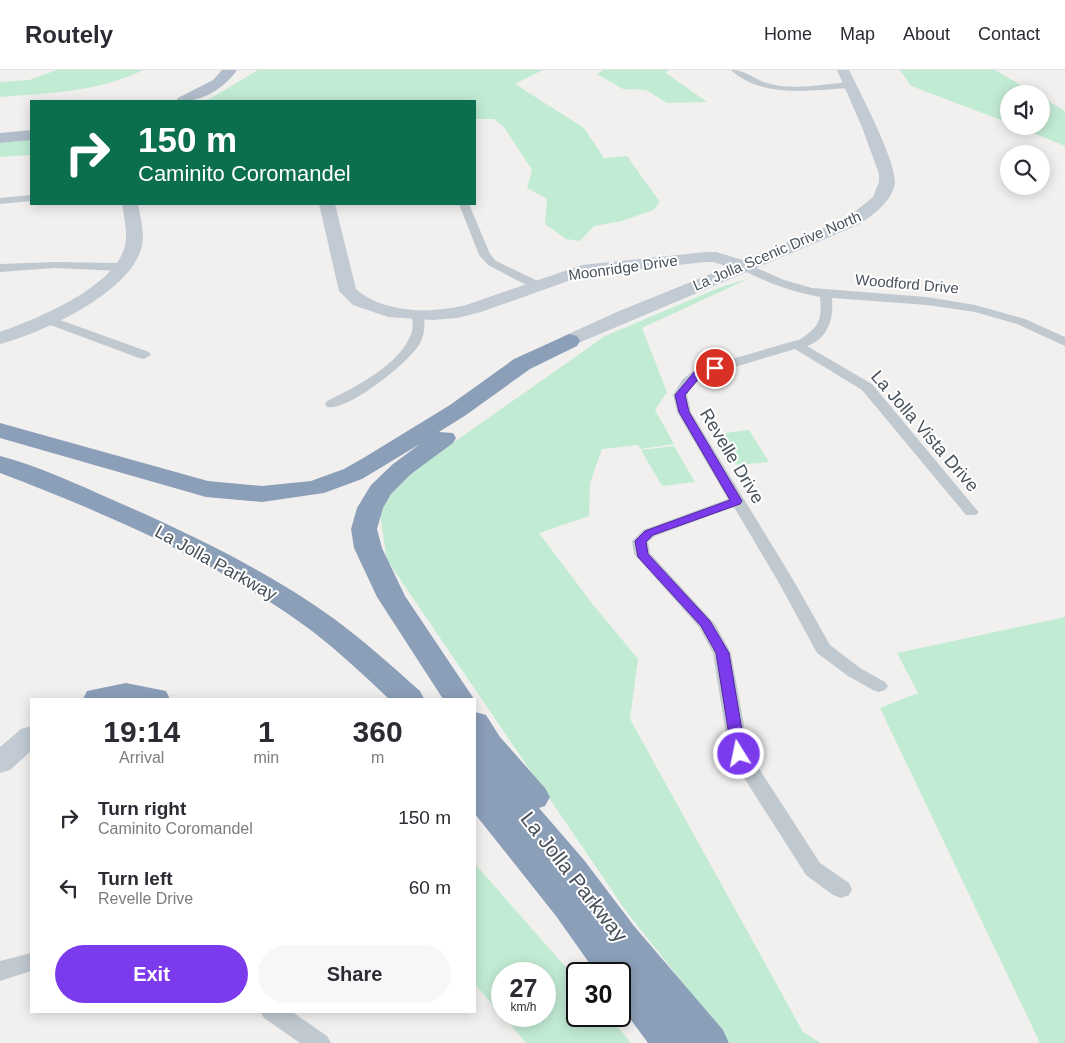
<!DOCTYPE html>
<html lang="en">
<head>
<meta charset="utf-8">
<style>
	:root { --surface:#fff; --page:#f7f7f7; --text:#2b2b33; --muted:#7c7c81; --line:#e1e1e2; --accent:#7c3aed }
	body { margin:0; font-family:Arial,sans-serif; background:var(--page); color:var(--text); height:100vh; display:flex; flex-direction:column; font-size:19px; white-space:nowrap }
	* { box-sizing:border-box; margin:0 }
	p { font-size:16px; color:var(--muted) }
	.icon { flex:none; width:28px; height:28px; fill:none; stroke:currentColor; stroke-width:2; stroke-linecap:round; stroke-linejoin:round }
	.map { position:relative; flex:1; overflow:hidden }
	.panel { position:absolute; left:30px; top:628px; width:446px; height:315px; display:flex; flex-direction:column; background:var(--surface); border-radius:0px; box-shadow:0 2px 12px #0003 }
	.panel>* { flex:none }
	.top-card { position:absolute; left:30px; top:30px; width:446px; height:105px; border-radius:0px; box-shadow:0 2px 12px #0003; background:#0b6e4f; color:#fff; overflow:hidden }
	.buttons { position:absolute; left:1000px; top:15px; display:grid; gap:10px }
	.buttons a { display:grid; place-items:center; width:50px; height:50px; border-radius:50%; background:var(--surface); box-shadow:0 2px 12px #0003; font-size:25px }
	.speed { position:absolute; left:491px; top:892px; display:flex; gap:10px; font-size:25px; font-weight:700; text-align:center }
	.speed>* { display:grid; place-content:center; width:65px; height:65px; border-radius:50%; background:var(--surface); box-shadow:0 2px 12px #0003; line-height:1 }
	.speed small { font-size:12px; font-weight:400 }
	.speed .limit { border:2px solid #111; border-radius:8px; background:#fff; color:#111 }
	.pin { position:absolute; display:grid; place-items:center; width:42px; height:42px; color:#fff; margin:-21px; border:2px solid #fff; border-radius:50%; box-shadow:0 1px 5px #0007 }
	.me { position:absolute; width:55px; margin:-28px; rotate:350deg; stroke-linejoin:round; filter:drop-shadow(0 0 4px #0008) }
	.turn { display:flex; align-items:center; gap:18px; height:105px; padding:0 25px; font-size:22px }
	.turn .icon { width:65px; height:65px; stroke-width:2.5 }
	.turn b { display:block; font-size:35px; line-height:42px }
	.eta { display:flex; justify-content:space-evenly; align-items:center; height:85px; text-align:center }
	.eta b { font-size:30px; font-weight:700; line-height:35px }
	.primary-button { display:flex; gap:10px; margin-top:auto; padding:10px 25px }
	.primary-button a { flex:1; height:58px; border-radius:30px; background:var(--accent); color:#fff; font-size:20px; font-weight:700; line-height:58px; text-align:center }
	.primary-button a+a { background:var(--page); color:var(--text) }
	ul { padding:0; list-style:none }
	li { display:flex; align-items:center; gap:15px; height:70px; padding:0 25px }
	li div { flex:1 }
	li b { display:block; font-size:19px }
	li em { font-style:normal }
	header { display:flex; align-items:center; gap:30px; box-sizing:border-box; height:70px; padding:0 25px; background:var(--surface); border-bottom:1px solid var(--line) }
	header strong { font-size:24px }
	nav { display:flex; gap:28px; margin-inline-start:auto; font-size:18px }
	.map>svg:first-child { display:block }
	.green { fill:#c2ebd4 }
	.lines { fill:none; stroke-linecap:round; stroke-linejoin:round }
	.street { fill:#c1c9d0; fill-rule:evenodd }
	.secondary { fill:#c2cad4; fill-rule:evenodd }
	.primary { fill:#b2bdcb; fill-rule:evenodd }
	.highway { fill:#8c9fb9; fill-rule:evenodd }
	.route { fill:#7c3aed; stroke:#51269a }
	.labels { text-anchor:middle; stroke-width:4; stroke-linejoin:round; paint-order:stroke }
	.far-street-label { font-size:15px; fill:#49515b; stroke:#fff }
	.street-label { font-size:18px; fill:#49515b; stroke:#fff }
	.near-street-label { font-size:21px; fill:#49515b; stroke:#fff }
</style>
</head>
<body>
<header>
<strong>Routely</strong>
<nav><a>Home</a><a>Map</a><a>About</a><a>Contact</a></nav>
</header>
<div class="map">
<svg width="1065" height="973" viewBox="0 0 1065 973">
	<rect width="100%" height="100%" fill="#f2f0ef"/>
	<!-- green -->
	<g class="green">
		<path d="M57,0H143C99,22 48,23 0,27V12L29,10Z"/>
		<polygon points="258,0 543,0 515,14 584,58 604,88 627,86 660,132 653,140 622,151 594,156 580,171 566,169 545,154 547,129 527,118 532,100 504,57 494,49 475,49 475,31 206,31"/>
		<polygon points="603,0 668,0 666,3 707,32 667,33 646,20 623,19 597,4"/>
		<polygon points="900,0 995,0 1036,24 1009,24 1009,53 911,16"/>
		<polygon points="1041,27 1065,41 1065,76 1016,56 1041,56"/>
		<polygon points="31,69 31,85 0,87 0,73"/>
		<polygon points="750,208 642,258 667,322 655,340 674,374 640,379 638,375 602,379 590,413 589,446 539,463 591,532 638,589 630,649 803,962 821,973 730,973 626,841 387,490 380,444 396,413 605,266 721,217"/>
		<polygon points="749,360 769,392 737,395 718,364"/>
		<polygon points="674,376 695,412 662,416 641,380"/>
		<polygon points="1065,547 1065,973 1037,973 1039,971 880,638 918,623 897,583"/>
		<polygon points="475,794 577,910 578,946 609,946 631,973 526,973 503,946 545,946 545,904 502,904 502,946 475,914"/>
	</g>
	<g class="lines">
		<!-- street -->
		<g class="street">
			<path d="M731,0C747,0 753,9 767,13C793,21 824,14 850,12L854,15L850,18C812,20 762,29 731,0Z"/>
			<polygon points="31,125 31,131 0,134 0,128"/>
			<polygon points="459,134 469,134 490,184 496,191 540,212 542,215 540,218 532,218 488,195 479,185"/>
			<polygon points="55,192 120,193 126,197 120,201 55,198 0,202 0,194"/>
			<path d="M743,192L784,210L812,218L927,227L975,235L1025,249L1065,267V276L1017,254L975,242L927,235L832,228C834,248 828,269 807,276L872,314L976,439L979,442L976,445H966L862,320L795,279L704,306L692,315L687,325L691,342L795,513L830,575L860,598L885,612L888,616L885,620L879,622L873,620L848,606L817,583L779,513L734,437L655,466L648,472L650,483L715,554L731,583L749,683L820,793L849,813L852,819L849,825L841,828L833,825L806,805L732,689L729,684L713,583L699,557L634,484L632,471L643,460L728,429L677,342L673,325L682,310L694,300L801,269C820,256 822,249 820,227C791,222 765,212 739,198L737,196Z"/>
			<path d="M418,241L424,245C425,257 425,265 419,275C408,293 347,342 327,337L325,334L327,331C354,318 401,294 411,264C414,258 412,251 412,245Z"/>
			<polygon points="49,246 149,282 151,285 144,289 139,288 45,253 43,250"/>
			<polygon points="31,883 31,901 0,911 0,891"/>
			<polygon points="260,941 291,941 327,966 331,973 300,973 264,948"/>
		</g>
		<!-- secondary -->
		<g class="secondary">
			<path d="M837,0H849C860,22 896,91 895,112C893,131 872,146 858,155L569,277L562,275L560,271L562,267L619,241L728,197L714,192H706L585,205L481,242L457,248L432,250L388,247L353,235L339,221L319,134H335L356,219C384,244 434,244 469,234L582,195L706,182H716L743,190L846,149L873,127L879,112V104L862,57Z"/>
			<path d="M122,134H138C140,147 145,162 142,176C131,223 42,263 0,274V262C36,249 114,218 125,176C128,163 124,148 122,134Z"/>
			<polygon points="31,656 31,681 10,700 0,703 0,677 21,659"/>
		</g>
		<!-- primary -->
		<g class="primary">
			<path d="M222,0H237C223,20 200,33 176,31L178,28L213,10Z"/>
			<polygon points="31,60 31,70 0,73 0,63"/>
		</g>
		<!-- highway -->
		<g class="highway">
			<polygon points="569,264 577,266 580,271 577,276 530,299 466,345 439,362 453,363 456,368 453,373 411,404 391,424 383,438 377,459 382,478 405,526 474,629 443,629 377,527 354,478 351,459 357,438 371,415 393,394 420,374 362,409 324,423 262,432 206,427 0,368 0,353 208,411 262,416 311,411 344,399 365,387 450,335 514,289"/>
			<path d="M0,386C38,396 77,414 113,430C189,463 266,500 333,548C364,571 392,596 420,621L424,629H389C364,605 339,582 312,561C218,492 108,444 0,403Z"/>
			<polygon points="126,613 166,621 170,629 83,629 87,621"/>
			<polygon points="475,642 486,645 500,667 545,718 550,727 545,736 539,738 584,790 634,856 723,960 729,973 648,973 620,935 620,904 597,904 556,846 475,744"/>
		</g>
	</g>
	<!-- route -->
	<polygon class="route" points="715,295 720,298 719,300 702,305 685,325 689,342 742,431 740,434 653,465 646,472 648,484 710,551 729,583 746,684 744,687 734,687 732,684 716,583 701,556 638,487 635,471 645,461 730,430 679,342 675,325 695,301"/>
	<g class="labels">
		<!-- far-street labels -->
		<g class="far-street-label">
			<text transform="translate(777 181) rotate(-23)" y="5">La Jolla Scenic Drive North</text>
			<text transform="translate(623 198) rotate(-8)" y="5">Moonridge Drive</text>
			<text transform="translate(907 214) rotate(5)" y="5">Woodford Drive</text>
		</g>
		<!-- street labels -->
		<g class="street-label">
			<text transform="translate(925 361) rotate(49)" y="6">La Jolla Vista Drive</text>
			<text transform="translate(732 386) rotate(59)" y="6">Revelle Drive</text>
			<text transform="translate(216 493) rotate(29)" y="6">La Jolla Parkway</text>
		</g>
		<!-- near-street labels -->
		<g class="near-street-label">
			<text transform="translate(574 807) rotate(52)" y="7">La Jolla Parkway</text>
		</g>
	</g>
</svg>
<div class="buttons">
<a><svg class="icon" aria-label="sound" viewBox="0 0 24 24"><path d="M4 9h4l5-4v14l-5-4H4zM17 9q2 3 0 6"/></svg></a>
<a><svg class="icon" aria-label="search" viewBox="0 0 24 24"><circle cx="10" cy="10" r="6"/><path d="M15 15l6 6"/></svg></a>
</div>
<div class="speed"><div>27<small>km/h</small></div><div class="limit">30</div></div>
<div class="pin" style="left:715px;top:298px;background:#d93025"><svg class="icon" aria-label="arrive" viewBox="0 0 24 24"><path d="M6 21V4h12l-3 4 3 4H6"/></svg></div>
<svg class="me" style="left:739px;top:684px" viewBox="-20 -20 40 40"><circle r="17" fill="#7c3aed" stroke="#fff" stroke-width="3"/><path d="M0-11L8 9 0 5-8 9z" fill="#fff"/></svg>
<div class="top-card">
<div class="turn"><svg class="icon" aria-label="right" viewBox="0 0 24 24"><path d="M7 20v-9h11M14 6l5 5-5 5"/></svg><div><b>150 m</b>Caminito Coromandel</div></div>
</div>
<section class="panel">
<div class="eta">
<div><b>19:14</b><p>Arrival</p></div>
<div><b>1</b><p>min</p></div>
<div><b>360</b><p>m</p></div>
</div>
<ul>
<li><svg class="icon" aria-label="right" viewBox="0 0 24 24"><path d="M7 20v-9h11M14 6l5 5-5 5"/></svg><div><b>Turn right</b><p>Caminito Coromandel</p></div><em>150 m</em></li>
<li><svg class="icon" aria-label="left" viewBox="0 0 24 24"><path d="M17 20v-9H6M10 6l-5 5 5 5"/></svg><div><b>Turn left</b><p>Revelle Drive</p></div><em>60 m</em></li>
</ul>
<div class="primary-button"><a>Exit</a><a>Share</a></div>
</section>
</div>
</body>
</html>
